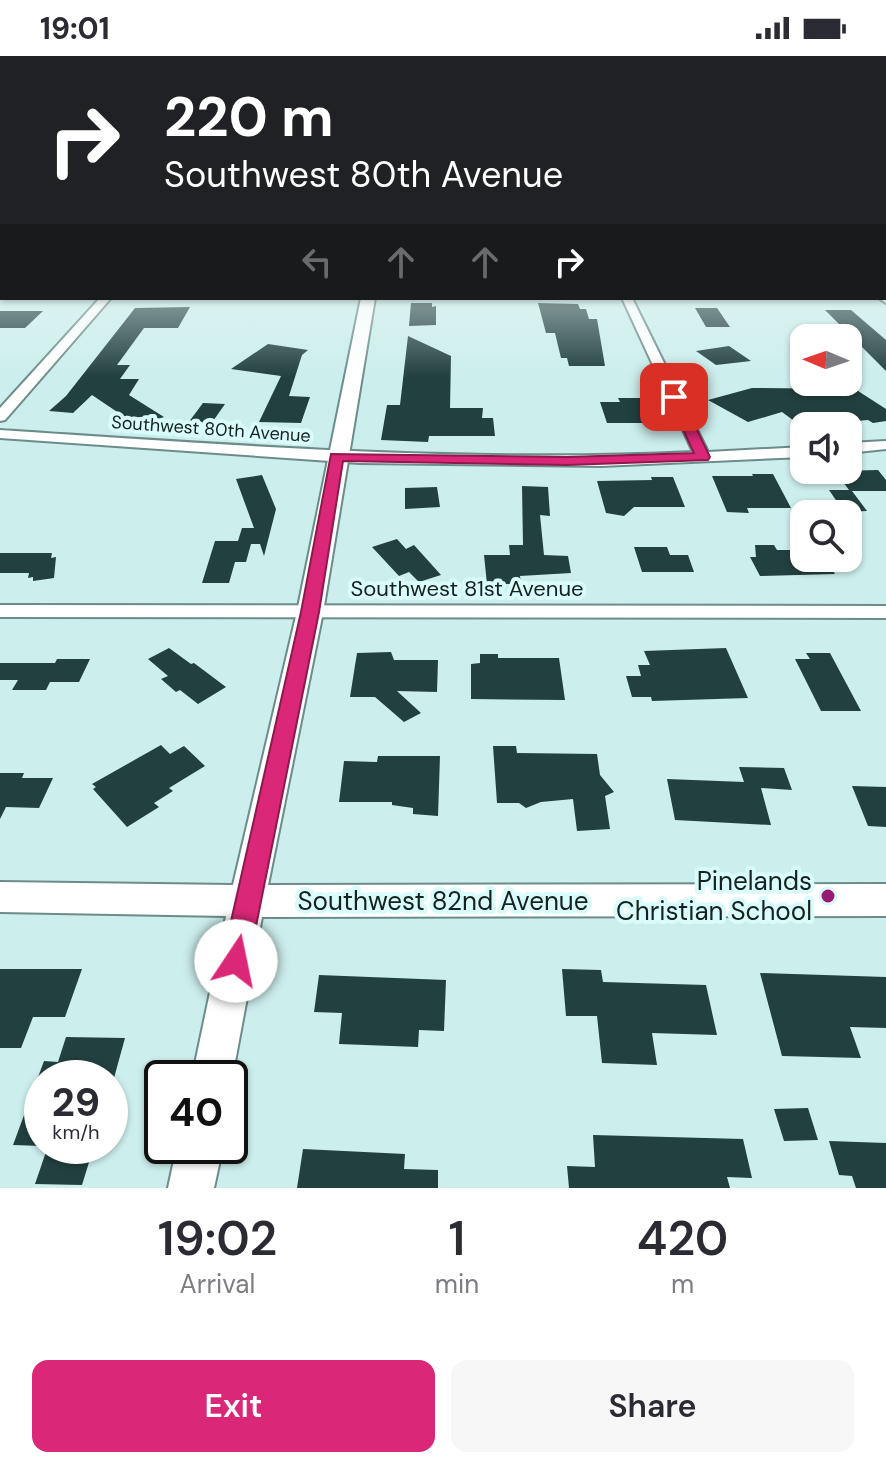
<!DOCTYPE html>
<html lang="en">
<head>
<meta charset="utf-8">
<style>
	:root { --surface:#fff; --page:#f7f7f7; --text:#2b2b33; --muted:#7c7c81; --accent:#db2777 }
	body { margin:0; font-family:"DM Sans",sans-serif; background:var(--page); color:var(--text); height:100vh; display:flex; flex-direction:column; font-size:30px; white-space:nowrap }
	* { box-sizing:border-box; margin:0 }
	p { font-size:26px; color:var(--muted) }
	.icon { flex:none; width:44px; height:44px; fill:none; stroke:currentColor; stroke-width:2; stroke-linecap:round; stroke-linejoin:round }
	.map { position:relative; height:1132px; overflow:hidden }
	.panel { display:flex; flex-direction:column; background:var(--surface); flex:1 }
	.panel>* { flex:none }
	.top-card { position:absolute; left:0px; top:0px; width:886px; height:244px; box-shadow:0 2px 6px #0004; background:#202124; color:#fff; overflow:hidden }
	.needle { width:52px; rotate:272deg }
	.fabs { position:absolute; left:790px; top:268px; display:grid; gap:16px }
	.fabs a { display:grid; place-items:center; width:72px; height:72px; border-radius:16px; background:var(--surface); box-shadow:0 2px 6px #0004; font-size:40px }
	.speed { position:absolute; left:24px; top:1004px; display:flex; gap:16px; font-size:40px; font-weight:700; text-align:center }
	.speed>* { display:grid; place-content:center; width:104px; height:104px; border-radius:50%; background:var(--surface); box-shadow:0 2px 6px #0004; line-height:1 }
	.speed small { font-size:20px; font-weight:400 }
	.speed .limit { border:4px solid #111; border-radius:12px; background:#fff; color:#111 }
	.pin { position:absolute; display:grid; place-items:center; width:68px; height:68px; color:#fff; margin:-34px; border-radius:16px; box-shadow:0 4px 12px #0006 }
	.me { position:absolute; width:88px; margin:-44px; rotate:11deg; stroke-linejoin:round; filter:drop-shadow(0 0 6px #0008) }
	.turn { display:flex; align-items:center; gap:28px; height:168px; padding:0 32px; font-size:36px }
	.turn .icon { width:104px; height:104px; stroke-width:2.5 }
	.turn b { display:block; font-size:56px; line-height:68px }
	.lanes { display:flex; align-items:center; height:76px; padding:0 32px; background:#0003; justify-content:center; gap:40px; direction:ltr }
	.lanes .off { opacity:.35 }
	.eta { display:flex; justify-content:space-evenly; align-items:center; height:136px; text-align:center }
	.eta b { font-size:48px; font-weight:600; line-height:56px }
	.cta { display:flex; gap:16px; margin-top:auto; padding:16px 32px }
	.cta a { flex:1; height:92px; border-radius:16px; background:var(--accent); color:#fff; font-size:32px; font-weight:600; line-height:92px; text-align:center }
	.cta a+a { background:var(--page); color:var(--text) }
	.status { display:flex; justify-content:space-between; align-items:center; height:56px; padding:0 40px; background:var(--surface); direction:ltr }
	.status svg { height:22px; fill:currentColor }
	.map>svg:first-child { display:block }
	.building { fill:#22403f }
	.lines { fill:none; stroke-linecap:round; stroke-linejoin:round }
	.minor-casing { stroke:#6c8c8a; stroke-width:4 }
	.tertiary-casing { stroke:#6c8c8a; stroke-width:4 }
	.minor { fill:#fff; fill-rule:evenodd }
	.tertiary { fill:#fff; fill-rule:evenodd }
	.route { fill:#db2777; stroke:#8e194d; stroke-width:2 }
	.poi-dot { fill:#971b74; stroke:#d9fcfa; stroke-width:3 }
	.labels { text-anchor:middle; stroke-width:8; stroke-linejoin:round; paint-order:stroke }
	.far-street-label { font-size:18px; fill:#152221; stroke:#d9fcfa }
	.street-label { font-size:22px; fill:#152221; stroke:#d9fcfa }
	.near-poi-label { font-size:26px; fill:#152221; stroke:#d9fcfa; text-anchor:end }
	.near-street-label { font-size:26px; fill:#152221; stroke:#d9fcfa }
</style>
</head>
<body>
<div class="status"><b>19:01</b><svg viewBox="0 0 49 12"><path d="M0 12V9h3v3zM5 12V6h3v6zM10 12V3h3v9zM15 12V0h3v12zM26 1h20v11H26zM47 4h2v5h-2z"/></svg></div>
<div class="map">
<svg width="886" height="1132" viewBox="0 0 886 1132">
	<rect width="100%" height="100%" fill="#cceeec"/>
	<!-- building -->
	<g class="building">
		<polygon points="411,247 432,247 432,251 436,250 436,269 409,270"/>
		<polygon points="538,247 578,248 580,253 586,253 589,263 597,263 605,310 569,310 567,302 561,302 555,277 546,277"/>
		<polygon points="190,251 178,272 144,272 117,309 130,309 120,323 139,323 129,339 164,361 138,370 92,339 73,357 49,355 66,340 135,252"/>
		<polygon points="695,252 717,252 730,271 706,271"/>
		<polygon points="825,254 851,254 886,284 886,315"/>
		<polygon points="0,255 43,255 25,272 0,272"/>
		<polygon points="408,280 451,300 450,352 483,352 482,362 493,362 495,380 429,380 428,386 381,384 387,349 400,349"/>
		<polygon points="268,288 308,294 302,299 289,340 310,341 301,367 259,366 281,320 231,313"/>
		<polygon points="729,290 751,305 716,309 696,295"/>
		<polygon points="752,332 855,333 886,353 886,365 873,367 868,364 801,370 782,356 748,366 708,344"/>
		<polygon points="618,342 642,342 652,367 607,367 600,346 620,346"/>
		<polygon points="203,347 225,348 211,368 188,367"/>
		<polygon points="878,414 886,424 886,435 852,435 867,455 844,456 829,434 849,434 835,415"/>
		<polygon points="752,418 773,418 791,452 747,452 749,457 727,456 712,420 753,420"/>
		<polygon points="262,419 276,453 264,500 260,488 251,488 246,506 235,506 229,527 202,527 215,485 238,485 242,472 254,472 236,423"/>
		<polygon points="651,421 673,421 685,451 634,451 624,460 606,457 597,425 652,424"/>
		<polygon points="522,430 548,431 550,460 540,459 544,499 568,500 571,517 520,520 521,528 487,528 484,499 510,499 509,489 523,489"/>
		<polygon points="437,431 440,451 405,453 405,432"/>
		<polygon points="397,483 406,493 414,489 441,519 419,526 409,516 399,520 372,491"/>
		<polygon points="755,489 774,489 777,494 795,494 800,501 824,502 835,518 760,520 750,501 756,501"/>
		<polygon points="634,491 667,491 670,499 688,499 694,516 642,516"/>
		<polygon points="0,497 52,497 51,502 56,501 54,522 33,525 33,521 28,522 29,517 0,517"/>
		<polygon points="169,592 191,608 194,607 226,631 198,648 180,634 176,636 161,623 168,620 148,603"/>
		<polygon points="726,592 748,642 652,645 651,641 632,641 626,620 641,620 638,609 650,609 644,595"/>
		<polygon points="391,596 394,604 438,604 437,636 397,635 421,657 404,666 375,641 350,641 357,597"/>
		<polygon points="806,597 830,597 861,655 821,655 795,603 810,603"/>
		<polygon points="480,598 498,598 498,602 559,602 565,644 471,643 471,608 480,607"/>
		<polygon points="57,603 90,603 79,626 50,626 46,634 12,634 18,624 0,624 0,607 55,607"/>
		<polygon points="161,689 170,698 184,690 205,710 169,732 173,735 154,747 159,751 127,771 93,733 96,731 92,728"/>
		<polygon points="493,690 516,690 517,697 597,698 600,719 614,736 605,740 610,773 577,775 573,743 541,746 526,752 519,747 497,747"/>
		<polygon points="378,700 440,700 438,760 413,758 413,752 392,749 392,746 339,746 344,705 377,706"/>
		<polygon points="739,711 784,712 792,734 761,732 771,769 675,764 667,723 744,726"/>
		<polygon points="0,717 24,717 22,722 53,722 39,752 6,751 0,763"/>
		<polygon points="852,730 886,731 886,771 868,770"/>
		<polygon points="0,913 82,913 65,961 33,961 21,992 0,992"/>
		<polygon points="562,913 601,914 603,926 706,929 717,979 652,977 657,1009 602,1007 597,960 566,960"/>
		<polygon points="760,917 886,921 886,972 850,971 861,1002 782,1000"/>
		<polygon points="319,919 446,924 444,975 419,974 418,991 339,988 342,957 314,956"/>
		<polygon points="66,981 125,982 114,1022 42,1022 42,1090 13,1089 44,1005 58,1006"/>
		<polygon points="808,1052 818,1084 784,1085 774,1053"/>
		<polygon points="593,1079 743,1083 752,1122 727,1121 730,1132 569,1132 567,1110 595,1111"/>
		<polygon points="829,1085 886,1087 886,1132 856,1132 852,1120 839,1119"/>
		<polygon points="48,1090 94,1090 82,1129 35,1128"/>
		<polygon points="303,1093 405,1098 404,1113 438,1114 438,1132 297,1132"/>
	</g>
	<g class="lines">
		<!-- minor casing -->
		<g class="minor-casing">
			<g id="minor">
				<polygon points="884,239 886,239 886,247 879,242 884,242"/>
				<polygon points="100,242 111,242 5,364 0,365 0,352"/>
				<path d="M622,242H632L708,396L804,391V401L601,410L359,407L0,382V374C231,389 461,407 693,396Z"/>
				<polygon points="886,385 886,393 848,397 848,387"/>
				<polygon points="0,549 886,550 886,562 0,561"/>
			</g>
		</g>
		<!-- tertiary casing -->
		<g class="tertiary-casing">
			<g id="tertiary">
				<polygon points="361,242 375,242 323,556 268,829 886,828 886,860 262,861 230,1033 230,1022 192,1022 226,860 0,856 0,826 233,829 297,556"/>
				<polygon points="177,1090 223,1090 214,1132 168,1132"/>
			</g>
		</g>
		<!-- minor -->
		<use href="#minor" class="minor"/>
		<!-- tertiary -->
		<use href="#tertiary" class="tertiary"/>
	</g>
	<!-- sky -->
	<linearGradient id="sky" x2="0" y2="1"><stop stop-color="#67b4d2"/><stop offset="0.51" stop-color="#e8f7f6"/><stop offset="1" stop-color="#e8f7f6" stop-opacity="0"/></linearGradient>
	<rect width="886" height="321" fill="url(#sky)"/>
	<!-- route -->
	<polygon class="route" points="674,337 681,341 710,401 708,404 567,409 343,405 319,556 249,905 245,914 236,917 226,914 222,905 301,556 331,398 567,401 694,397 668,341"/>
	<!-- markers -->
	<circle class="poi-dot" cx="828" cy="840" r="8"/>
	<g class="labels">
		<!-- far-street labels -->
		<g class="far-street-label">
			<text transform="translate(211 373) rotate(4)" y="6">Southwest 80th Avenue</text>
		</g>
		<!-- street labels -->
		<g class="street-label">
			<text x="467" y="540">Southwest 81st Avenue</text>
		</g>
		<!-- near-poi labels -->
		<g class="near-poi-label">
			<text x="812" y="834">Pinelands<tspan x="812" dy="30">Christian School</tspan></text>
		</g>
		<!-- near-street labels -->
		<g class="near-street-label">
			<text x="443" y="854">Southwest 82nd Avenue</text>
		</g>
	</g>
</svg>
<div class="fabs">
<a><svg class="needle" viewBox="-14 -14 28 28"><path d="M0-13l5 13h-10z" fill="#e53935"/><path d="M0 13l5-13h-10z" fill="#7c7c81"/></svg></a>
<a><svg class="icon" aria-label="sound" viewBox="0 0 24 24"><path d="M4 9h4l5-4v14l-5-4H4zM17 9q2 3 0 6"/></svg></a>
<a><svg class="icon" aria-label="search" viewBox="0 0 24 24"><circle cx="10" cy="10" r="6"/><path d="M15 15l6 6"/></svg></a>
</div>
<div class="speed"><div>29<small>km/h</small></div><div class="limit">40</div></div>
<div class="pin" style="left:674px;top:341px;background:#d93025"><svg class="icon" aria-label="arrive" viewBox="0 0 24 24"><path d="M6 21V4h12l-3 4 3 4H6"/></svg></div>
<svg class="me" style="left:236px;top:905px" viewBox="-20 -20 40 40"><circle r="19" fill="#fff"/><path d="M0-13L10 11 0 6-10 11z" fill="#db2777"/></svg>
<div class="top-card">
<div class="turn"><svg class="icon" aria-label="right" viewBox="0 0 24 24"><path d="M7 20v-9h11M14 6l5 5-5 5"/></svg><div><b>220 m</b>Southwest 80th Avenue</div></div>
<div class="lanes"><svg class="icon off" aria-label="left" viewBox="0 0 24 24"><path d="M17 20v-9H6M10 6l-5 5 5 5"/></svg><svg class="icon off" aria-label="ahead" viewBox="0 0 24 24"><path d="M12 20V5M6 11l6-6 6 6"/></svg><svg class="icon off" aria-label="ahead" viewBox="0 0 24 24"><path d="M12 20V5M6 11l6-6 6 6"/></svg><svg class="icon" aria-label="right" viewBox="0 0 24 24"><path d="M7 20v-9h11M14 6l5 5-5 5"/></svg></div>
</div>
</div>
<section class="panel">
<div class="eta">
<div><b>19:02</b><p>Arrival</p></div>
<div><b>1</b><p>min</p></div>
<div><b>420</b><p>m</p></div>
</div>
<div class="cta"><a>Exit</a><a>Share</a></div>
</section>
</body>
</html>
